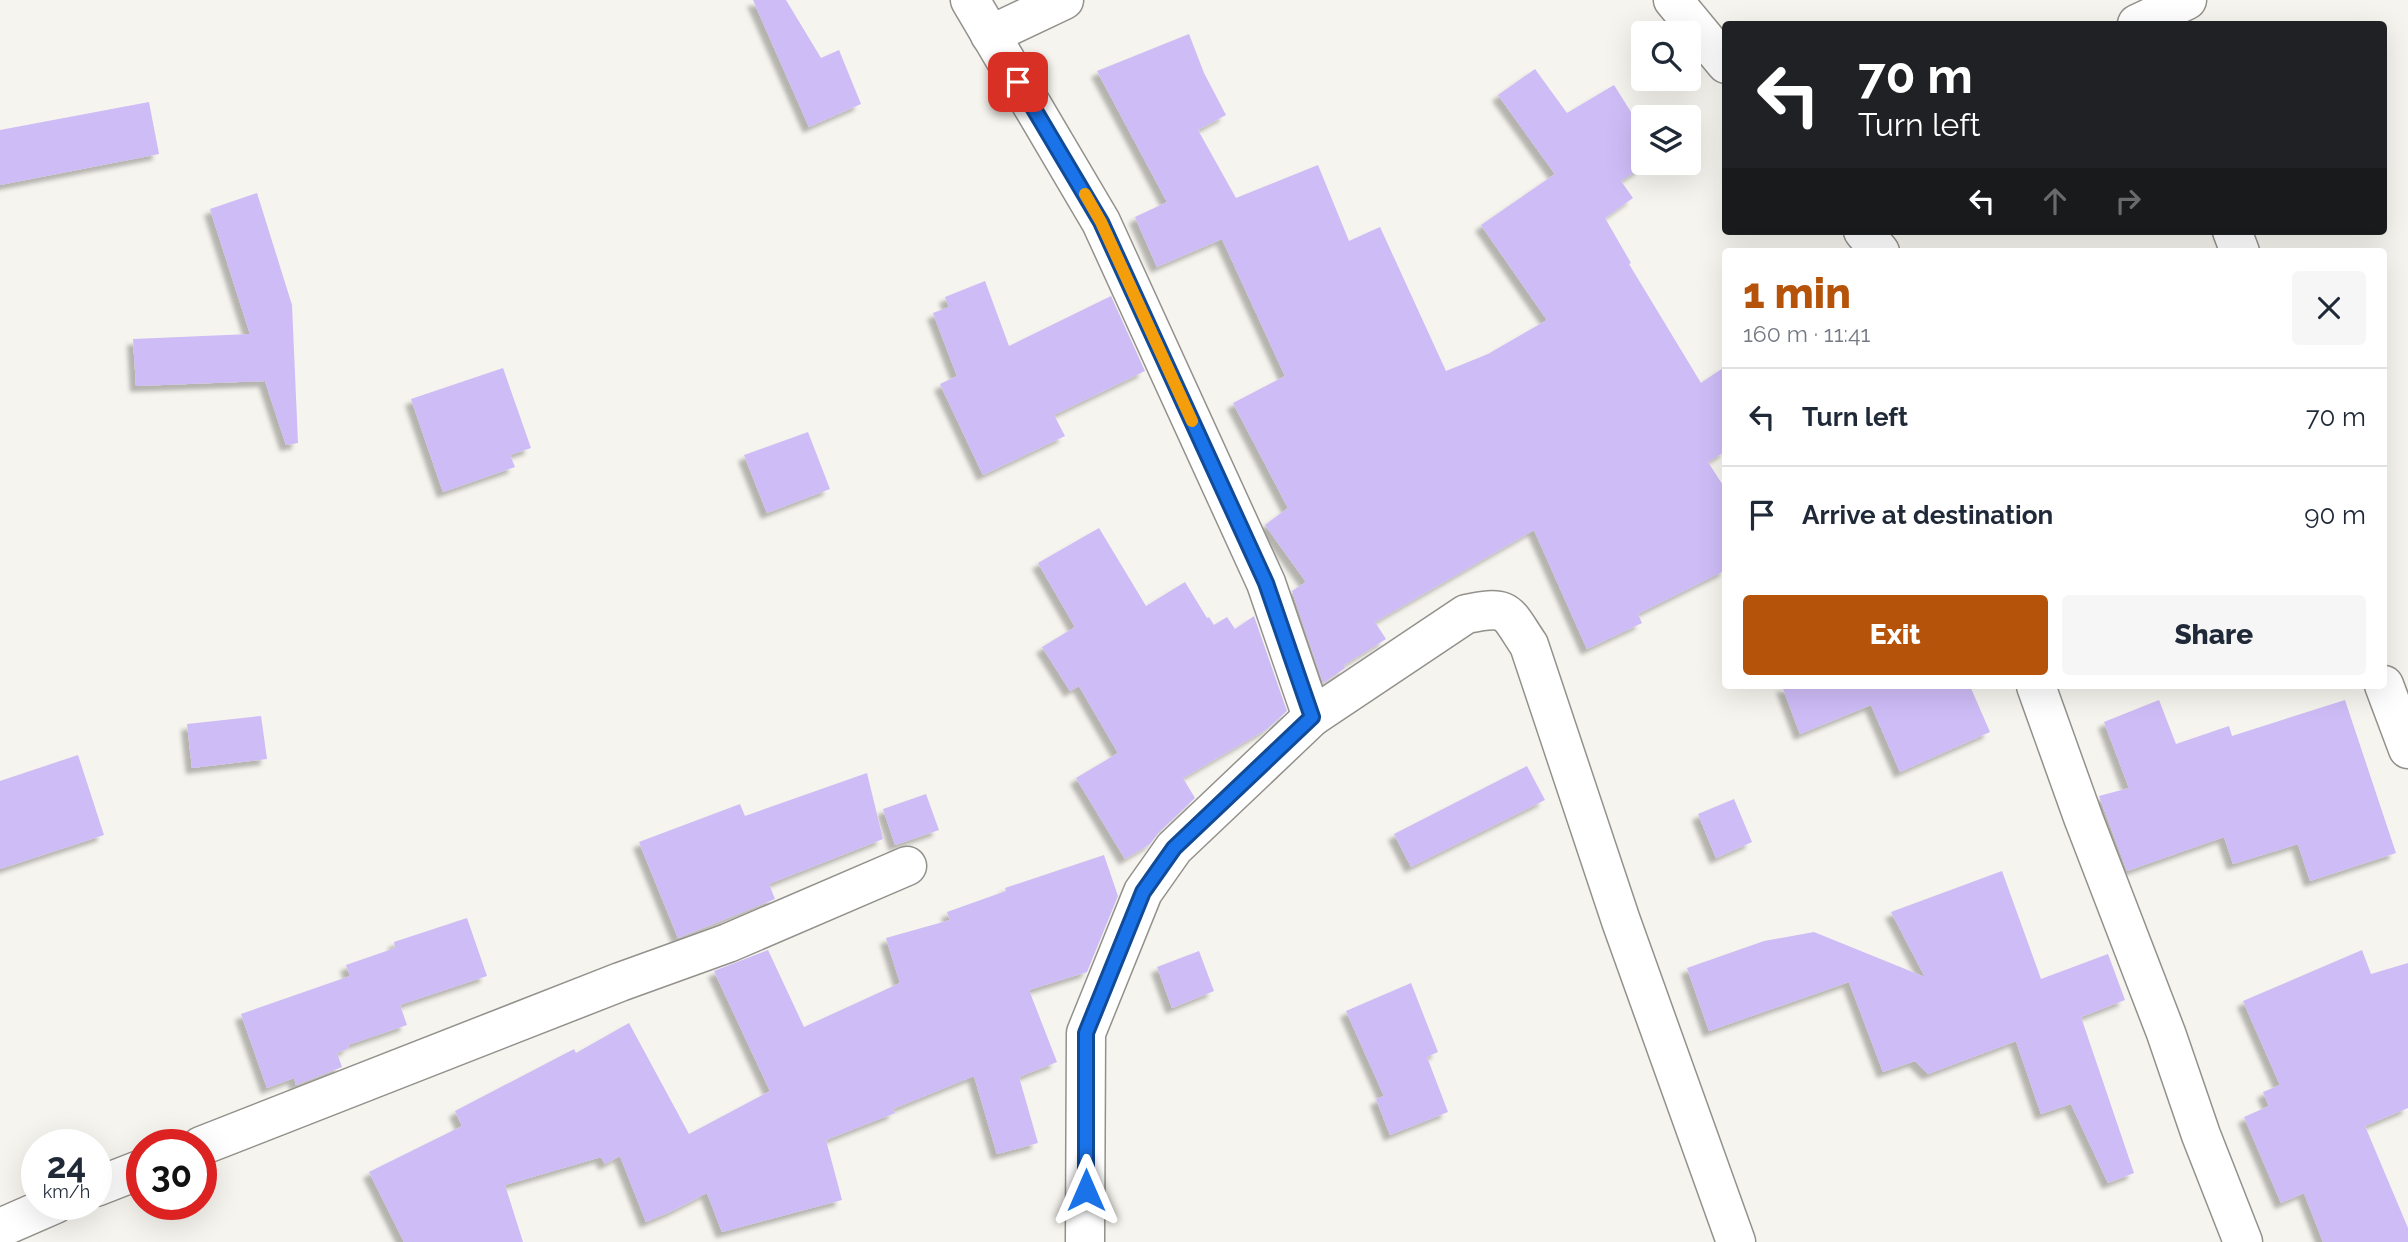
<!DOCTYPE html>
<html lang="en">
<head>
<meta charset="utf-8">
<style>
	:root { --surface:#fff; --page:#f6f6f7; --text:#1f2937; --muted:#747a83; --line:#e0e1e3; --accent:#b45309 }
	body { margin:0; font-family:Raleway,sans-serif; background:var(--page); color:var(--text); height:100vh; display:flex; flex-direction:column; font-size:26px; white-space:nowrap }
	* { box-sizing:border-box; margin:0 }
	p { font-size:23px; color:var(--muted) }
	.icon { flex:none; width:38px; height:38px; fill:none; stroke:currentColor; stroke-width:2; stroke-linecap:round; stroke-linejoin:round }
	.map { position:relative; flex:1; overflow:hidden }
	.panel { position:absolute; left:1722px; top:248px; width:665px; height:441px; display:flex; flex-direction:column; background:var(--surface); border-radius:7px; box-shadow:0 7px 28px #0002 }
	.panel>* { flex:none }
	.banner { position:absolute; left:1722px; top:21px; width:665px; height:214px; border-radius:7px; box-shadow:0 7px 28px #0002; background:#202124; color:#fff; overflow:hidden }
	.buttons { position:absolute; left:1631px; top:21px; display:grid; gap:14px }
	.buttons a { display:grid; place-items:center; width:70px; height:70px; border-radius:7px; background:var(--surface); box-shadow:0 7px 28px #0002; font-size:35px }
	.speed { position:absolute; left:21px; top:1129px; display:flex; gap:14px; font-size:35px; font-weight:700; text-align:center }
	.speed>* { display:grid; place-content:center; width:91px; height:91px; border-radius:50%; background:var(--surface); box-shadow:0 7px 28px #0002; line-height:1 }
	.speed small { font-size:18px; font-weight:400 }
	.speed .limit { border:10px solid #d22; background:#fff; color:#111 }
	.pin { position:absolute; display:grid; place-items:center; width:60px; height:60px; color:#fff; margin:-30px; border-radius:14px; box-shadow:0 4px 10px #0006 }
	.me { position:absolute; width:77px; margin:-38px; rotate:0deg; stroke-linejoin:round; filter:drop-shadow(0 0 5px #0008) }
	.turn { display:flex; align-items:center; gap:24px; height:147px; padding:0 21px; font-size:32px }
	.turn .icon { width:91px; height:91px; stroke-width:2.5 }
	.turn b { display:block; font-size:49px; line-height:60px }
	.lanes { display:flex; align-items:center; height:66px; padding:0 21px; background:#0003; justify-content:center; gap:35px; direction:ltr }
	.lanes .off { opacity:.35 }
	.round { display:grid; place-items:center; flex:none; width:74px; height:74px; border-radius:7px; background:var(--page) }
	.headline { display:flex; align-items:center; justify-content:space-between; height:119px; padding:0 21px }
	h1 { font-size:42px; font-weight:800; line-height:52px; color:var(--accent) }
	.action { display:flex; gap:14px; margin-top:auto; padding:14px 21px }
	.action a { flex:1; height:80px; border-radius:7px; background:var(--accent); color:#fff; font-size:28px; font-weight:800; line-height:80px; text-align:center }
	.action a+a { background:var(--page); color:var(--text) }
	ul { padding:0; list-style:none }
	li { display:flex; align-items:center; gap:21px; height:98px; padding:0 21px; border-top:2px solid var(--line) }
	li div { flex:1 }
	li b { display:block; font-size:26px }
	li em { font-style:normal }
	.map>svg:first-child { display:block }
	.building { fill:#cebcf7; filter:url(#shadow) }
	.lines { fill:none; stroke-linecap:round; stroke-linejoin:round }
	.minor-casing { stroke:#93918c; stroke-width:41 }
	.minor { stroke:#fff; stroke-width:38 }
	.route-casing { stroke:#114b97; stroke-width:18 }
	.route { stroke:#1a73e8; stroke-width:12 }
	.slow { stroke:#f59e0b; stroke-width:12 }
</style>
</head>
<body>
<div class="map">
<svg width="2408" height="1242" viewBox="0 0 2408 1242">
	<defs>
		<filter id="shadow"><feDropShadow dx="-6" dy="6" stdDeviation="2" flood-color="#0004"/></filter>
	</defs>
	<rect width="100%" height="100%" fill="#f6f4ee"/>
	<!-- building -->
	<g class="building">
		<polygon points="753,0 786,0 821,58 839,50 861,104 809,127"/>
		<polygon points="1189,34 1204,73 1226,115 1198,130 1236,198 1318,165 1349,241 1380,227 1446,371 1488,354 1547,320 1481,225 1555,174 1498,95 1535,69 1567,113 1614,85 1643,131 1643,167 1621,181 1633,198 1605,218 1631,263 1629,264 1701,383 1726,366 1726,451 1708,462 1726,490 1726,570 1638,614 1642,623 1587,649 1534,530 1375,622 1386,639 1344,665 1345,668 1323,683 1292,591 1306,582 1265,525 1288,508 1233,403 1285,376 1222,239 1157,267 1135,217 1167,202 1097,71"/>
		<polygon points="149,102 159,154 0,185 0,130"/>
		<polygon points="257,193 292,305 298,443 286,445 265,381 136,386 133,339 250,334 210,209"/>
		<polygon points="985,281 1009,346 1111,296 1145,371 1054,415 1065,436 983,475 940,384 957,376 933,313 949,307 945,297"/>
		<polygon points="503,368 531,448 510,455 515,467 443,492 411,399"/>
		<polygon points="808,432 830,489 767,513 744,455"/>
		<polygon points="1099,528 1146,606 1185,582 1207,618 1209,617 1214,625 1227,617 1235,629 1254,616 1287,711 1267,729 1183,778 1195,798 1159,832 1150,844 1125,859 1076,778 1118,753 1079,686 1070,691 1042,647 1075,627 1038,563"/>
		<polygon points="1782,686 1970,686 1990,732 1900,772 1871,705 1800,734"/>
		<polygon points="2159,700 2176,744 2229,726 2232,736 2345,700 2396,853 2310,881 2298,844 2233,864 2224,837 2127,871 2099,796 2129,788 2104,722"/>
		<polygon points="261,716 267,759 192,768 187,724"/>
		<polygon points="78,755 104,835 0,869 0,781"/>
		<polygon points="1527,766 1545,800 1411,867 1394,834"/>
		<polygon points="867,773 883,839 769,884 775,899 678,938 639,842 740,804 745,816"/>
		<polygon points="926,794 939,830 895,845 883,809"/>
		<polygon points="1734,799 1752,842 1716,858 1698,814"/>
		<polygon points="1104,855 1118,896 1087,972 1029,990 1057,1062 1019,1077 1038,1143 997,1154 974,1076 893,1109 895,1113 826,1140 842,1200 722,1232 707,1193 672,1211 646,1222 620,1156 605,1164 601,1157 505,1185 523,1242 404,1242 369,1172 462,1126 455,1111 574,1049 576,1053 629,1023 689,1134 770,1091 714,971 768,950 804,1027 900,983 886,938 950,920 947,912 1006,891 1005,888"/>
		<polygon points="2002,871 2041,979 2108,954 2125,1000 2081,1017 2134,1173 2108,1183 2071,1104 2041,1114 2016,1041 1928,1074 1915,1061 1883,1072 1849,982 1709,1031 1687,968 1764,941 1814,932 1925,977 1891,912"/>
		<polygon points="467,918 487,976 400,1005 407,1025 348,1045 349,1048 337,1053 342,1067 296,1085 294,1078 267,1088 241,1014 350,976 346,965 395,948 394,942"/>
		<polygon points="2362,950 2371,974 2408,963 2408,1108 2365,1126 2408,1228 2408,1242 2323,1242 2304,1193 2281,1203 2244,1117 2269,1106 2263,1092 2280,1085 2243,1001"/>
		<polygon points="1199,951 1214,991 1172,1008 1157,967"/>
		<polygon points="1411,983 1438,1052 1427,1057 1448,1112 1390,1135 1376,1099 1384,1096 1346,1011"/>
	</g>
	<g class="lines">
		<!-- minor casing -->
		<g class="minor-casing">
			<g id="minor">
				<polyline points="970,0 1101,222 1266,583 1312,717 1174,848 1143,892 1086,1033 1085,1242"/>
				<polyline points="1673,0 1726,64"/>
				<polyline points="2137,24 2187,0"/>
				<polyline points="990,35 1064,0"/>
				<polyline points="1863,231 1880,252"/>
				<polyline points="2232,231 2240,252"/>
				<polyline points="2384,685 2408,749"/>
				<polyline points="2036,686 2084,820 2166,1033 2201,1135 2243,1242"/>
				<path d="M1312,717L1466,614C1510,605 1506,611 1529,645L1621,921L1736,1242"/>
				<polyline points="201,1146 620,982 728,943 907,866"/>
				<polyline points="96,1187 142,1169"/>
				<polyline points="0,1228 55,1204"/>
			</g>
		</g>
		<!-- minor -->
		<use href="#minor" class="minor"/>
	</g>
	<g class="lines">
		<!-- route casing -->
		<g class="route-casing">
			<polyline id="route" points="1018,82 1101,222 1266,583 1312,717 1174,848 1143,892 1086,1033 1086,1190"/>
		</g>
		<!-- route -->
		<use href="#route" class="route"/>
		<!-- slow -->
		<polyline class="slow" points="1085,194 1101,222 1192,421"/>
	</g>
</svg>
<div class="buttons">
<a><svg class="icon" aria-label="search" viewBox="0 0 24 24"><circle cx="10" cy="10" r="6"/><path d="M15 15l6 6"/></svg></a>
<a><svg class="icon" aria-label="layers" viewBox="0 0 24 24"><path d="M12 4l9 5-9 5-9-5zM3 14l9 5 9-5"/></svg></a>
</div>
<div class="speed"><div>24<small>km/h</small></div><div class="limit">30</div></div>
<div class="pin" style="left:1018px;top:82px;background:#d93025"><svg class="icon" aria-label="arrive" viewBox="0 0 24 24"><path d="M6 21V4h12l-3 4 3 4H6"/></svg></div>
<svg class="me" style="left:1086px;top:1190px" viewBox="-20 -20 40 40"><path d="M0-17L14 15 0 8-14 15z" fill="#1a73e8" stroke="#fff" stroke-width="4"/></svg>
<div class="banner">
<div class="turn"><svg class="icon" aria-label="left" viewBox="0 0 24 24"><path d="M17 20v-9H6M10 6l-5 5 5 5"/></svg><div><b>70 m</b>Turn left</div></div>
<div class="lanes"><svg class="icon" aria-label="left" viewBox="0 0 24 24"><path d="M17 20v-9H6M10 6l-5 5 5 5"/></svg><svg class="icon off" aria-label="ahead" viewBox="0 0 24 24"><path d="M12 20V5M6 11l6-6 6 6"/></svg><svg class="icon off" aria-label="right" viewBox="0 0 24 24"><path d="M7 20v-9h11M14 6l5 5-5 5"/></svg></div>
</div>
<section class="panel">
<div class="headline"><div><h1>1 min</h1><p>160 m · 11:41</p></div><a class="round"><svg class="icon" aria-label="close" viewBox="0 0 24 24"><path d="M6 6l12 12M18 6L6 18"/></svg></a></div>
<ul>
<li><svg class="icon" aria-label="left" viewBox="0 0 24 24"><path d="M17 20v-9H6M10 6l-5 5 5 5"/></svg><div><b>Turn left</b></div><em>70 m</em></li>
<li><svg class="icon" aria-label="arrive" viewBox="0 0 24 24"><path d="M6 21V4h12l-3 4 3 4H6"/></svg><div><b>Arrive at destination</b></div><em>90 m</em></li>
</ul>
<div class="action"><a>Exit</a><a>Share</a></div>
</section>
</div>
</body>
</html>
